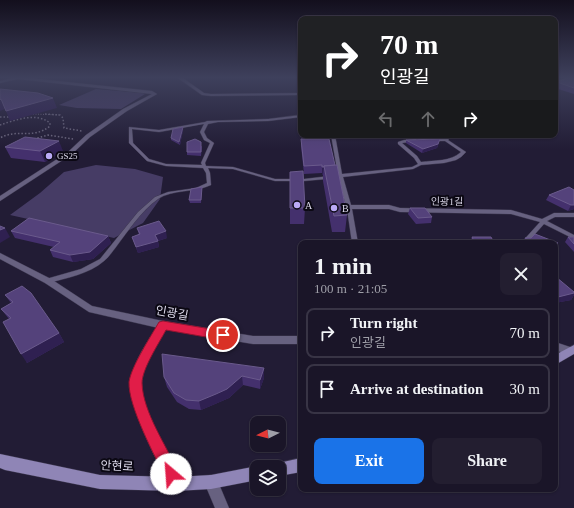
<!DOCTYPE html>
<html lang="en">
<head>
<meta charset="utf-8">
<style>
	:root { --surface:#1a1528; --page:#231e30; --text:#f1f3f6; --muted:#9f9fa8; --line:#383445; --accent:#1a73e8 }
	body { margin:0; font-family:"Times New Roman","Noto Sans KR",serif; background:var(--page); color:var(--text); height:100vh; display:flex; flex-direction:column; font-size:15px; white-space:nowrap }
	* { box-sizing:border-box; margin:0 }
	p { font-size:13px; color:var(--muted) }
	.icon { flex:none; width:22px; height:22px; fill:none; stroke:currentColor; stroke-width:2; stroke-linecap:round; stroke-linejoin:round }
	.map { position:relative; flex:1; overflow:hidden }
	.side { position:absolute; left:298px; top:240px; width:260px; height:252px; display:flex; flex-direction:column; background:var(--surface); border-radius:8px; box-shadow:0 1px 3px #0004,0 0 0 1px var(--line) }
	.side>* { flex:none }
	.top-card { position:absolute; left:298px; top:16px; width:260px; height:122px; border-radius:8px; box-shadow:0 1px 3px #0004,0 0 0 1px var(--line); background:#202124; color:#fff; overflow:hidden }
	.needle { width:26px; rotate:264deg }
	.tools { position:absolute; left:250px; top:416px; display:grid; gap:8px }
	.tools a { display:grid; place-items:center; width:36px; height:36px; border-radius:8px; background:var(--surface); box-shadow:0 1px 3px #0004,0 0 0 1px var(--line); font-size:20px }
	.pin { position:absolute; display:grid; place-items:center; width:34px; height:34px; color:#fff; margin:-17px; border:2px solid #fff; border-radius:50%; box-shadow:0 1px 4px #0007 }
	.me { position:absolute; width:44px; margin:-22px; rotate:333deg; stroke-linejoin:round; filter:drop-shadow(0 0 3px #0008) }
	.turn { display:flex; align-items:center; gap:14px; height:84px; padding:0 16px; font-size:18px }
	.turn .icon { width:52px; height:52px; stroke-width:2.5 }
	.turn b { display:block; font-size:28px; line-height:34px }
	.lanes { display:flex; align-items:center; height:38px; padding:0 16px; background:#0003; justify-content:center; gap:20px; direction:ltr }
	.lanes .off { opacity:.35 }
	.round { display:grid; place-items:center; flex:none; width:42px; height:42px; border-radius:8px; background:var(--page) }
	.overview { display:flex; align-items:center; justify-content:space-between; height:68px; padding:0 16px }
	h1 { font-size:24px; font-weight:700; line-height:30px }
	.button { display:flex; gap:8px; margin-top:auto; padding:8px 16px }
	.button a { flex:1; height:46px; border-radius:8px; background:var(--accent); color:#fff; font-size:16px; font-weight:700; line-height:46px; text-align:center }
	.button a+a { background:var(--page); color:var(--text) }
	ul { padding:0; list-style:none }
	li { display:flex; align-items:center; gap:12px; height:50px; margin:0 8px 6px; padding:0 8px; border:2px solid var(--line); border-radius:8px }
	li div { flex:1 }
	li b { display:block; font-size:15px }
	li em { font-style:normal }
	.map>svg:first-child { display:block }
	.green { fill:#463c65 }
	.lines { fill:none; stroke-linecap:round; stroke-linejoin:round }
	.service-casing { stroke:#3c374e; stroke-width:1 }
	.minor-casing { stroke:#3c374e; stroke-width:1 }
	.tertiary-casing { stroke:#3c374e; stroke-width:1 }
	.secondary-casing { stroke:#3c374e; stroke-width:1 }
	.path-far1 { stroke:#6f6a80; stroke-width:1; stroke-dasharray:1 1.5; stroke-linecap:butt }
	.path { stroke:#6f6a80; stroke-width:1.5; stroke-dasharray:1.5 2; stroke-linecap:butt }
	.service { fill:#676180; fill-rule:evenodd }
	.minor { fill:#676180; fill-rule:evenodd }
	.tertiary { fill:#676180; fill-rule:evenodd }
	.secondary { fill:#8f85b6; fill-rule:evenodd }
	.wall { fill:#44306d }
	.shaded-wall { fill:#2f2051 }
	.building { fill:#54427b; stroke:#6a5a8c }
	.route { fill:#e11d48; stroke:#92132f }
	.poi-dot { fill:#bbaaf6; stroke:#0b0813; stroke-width:1.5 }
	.labels { text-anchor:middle; stroke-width:4; stroke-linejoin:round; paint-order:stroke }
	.far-poi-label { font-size:9px; fill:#dddaeb; stroke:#0b0813; text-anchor:start }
	.street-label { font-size:10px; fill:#dddaeb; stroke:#0b0813 }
	.poi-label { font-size:10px; fill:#dddaeb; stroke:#0b0813; text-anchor:start }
	.near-street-label { font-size:12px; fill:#dddaeb; stroke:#0b0813 }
</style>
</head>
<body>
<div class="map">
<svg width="574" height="508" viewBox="0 0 574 508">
	<rect width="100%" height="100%" fill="#221c35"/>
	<!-- green -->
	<g class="green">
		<polygon points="96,89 143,93 145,94 121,109 77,108 59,105"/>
		<polygon points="96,165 135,169 163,177 160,199 143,223 114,238 10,215 40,193 64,172"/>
	</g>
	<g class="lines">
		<!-- service casing -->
		<g class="service-casing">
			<g id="service">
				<path d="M301,115V117L268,121L218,122L208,124L204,132L207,138L214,143L205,163L206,166L233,167L275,179H304L338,175L331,135H335L342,174L412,167L418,164L414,158L398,144V142L404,140L416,139V141L402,143L417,156L421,162C435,160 450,162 461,152L445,141H432L430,140L432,139H445L449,135H453L448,140L466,152L461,157L456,160L444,163L421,165L413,169L343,177L351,205H389L400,208L511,210L542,219L554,213H574V217H555L547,221L574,235V239L544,224L527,243H521L540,222L511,214L400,212L389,209H352L358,243H352L347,209L338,178L304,181H275L233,169L208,168L210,173L211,185C194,193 173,189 158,199C141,211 128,231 116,247C112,252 109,257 104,261C89,274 67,278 48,283H46L45,281L46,279L81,269L100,259L138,212L155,197L168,192L196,188L207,183L206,173L203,168L166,166L147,161L129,143V127L159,130L205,122L207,121L268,119ZM204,124L200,132L204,140L210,143L201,163L202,165L166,164L149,159L133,143L132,129L159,132Z"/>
				<polygon points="298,125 301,126 301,128 298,127"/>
			</g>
		</g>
		<!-- minor casing -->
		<g class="minor-casing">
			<g id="minor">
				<polygon points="178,78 183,78 204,93 211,94 301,93 301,95 211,96 202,95"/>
				<polygon points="574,78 574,80 562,82 555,85 557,80"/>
				<path d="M163,321L166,322L168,325C159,342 145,360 142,380C138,407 172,458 183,484L181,489L176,491L171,489C160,466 126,404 131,380C134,359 149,340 160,322Z"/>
			</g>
		</g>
		<!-- tertiary casing -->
		<g class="tertiary-casing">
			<g id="tertiary">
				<polygon points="12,78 30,78 152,91 157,94 127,111 90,137 72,154 0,201 0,196 68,152 86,135 123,109 152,94 18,79 0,83 0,81"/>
				<polygon points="0,253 51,279 92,306 163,321 253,336 301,336 301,344 253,344 163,329 89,312 45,283 0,259"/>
				<polygon points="555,342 573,348 574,351 573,354 569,355 555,350"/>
				<polygon points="211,475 216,477 229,508 215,508 204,482 206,477"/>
			</g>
		</g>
		<!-- secondary casing -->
		<g class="secondary-casing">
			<g id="secondary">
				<polygon points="574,345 574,354 555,365 555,355"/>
				<polygon points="0,454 100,475 176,477 211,475 257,466 259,467 257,467 257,480 211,489 176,491 100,489 5,470 0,468"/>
				<polygon points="301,458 301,472 279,476 279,467 273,467 274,464"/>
			</g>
		</g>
		<!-- path-far1 -->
		<g class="path-far1">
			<polyline points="298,78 301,84"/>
			<polyline points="33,114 60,115"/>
		</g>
		<!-- path -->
		<g class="path">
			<polyline points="45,114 60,115 63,118 64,128 82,131"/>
			<polyline points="0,117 11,117"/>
			<path d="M0,125C15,120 36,112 50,123V126C33,140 18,128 0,138"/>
			<polyline points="34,139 48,135 73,139"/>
		</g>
		<!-- service -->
		<use href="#service" class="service"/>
		<!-- minor -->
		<use href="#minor" class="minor"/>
		<!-- tertiary -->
		<use href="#tertiary" class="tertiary"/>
		<!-- secondary -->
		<use href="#secondary" class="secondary"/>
	</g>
	<!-- wall -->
	<g class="wall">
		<polygon points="574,79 574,94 555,88 557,82"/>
		<polygon points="183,130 180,145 171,140 171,138"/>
		<polygon points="430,135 442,135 441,138 429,138"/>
		<polygon points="301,139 335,165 347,215 345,232 332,232 323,181 323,175 322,175 322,173 304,174 301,146"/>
		<polygon points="406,140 439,143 437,148 422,153 406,143"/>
		<polygon points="202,146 201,156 187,155 187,152"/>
		<polygon points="5,147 63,151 45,162 11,158"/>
		<polygon points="290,172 305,208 304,224 290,224"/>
		<polygon points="202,187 202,190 201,203 190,203 189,200"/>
		<polygon points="574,190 574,209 568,211 546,200 549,195"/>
		<polygon points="410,208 432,217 431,223 416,224 408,214"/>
		<polygon points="137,228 167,238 158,241 159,247 138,253 132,237 139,235"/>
		<polygon points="11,231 108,236 111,243 93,259 73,262 53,257 50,250 54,247 15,238"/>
		<polygon points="472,237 494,243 470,243"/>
		<polygon points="568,237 574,237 574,252 565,242"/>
		<polygon points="525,238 555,243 523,243"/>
		<polygon points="555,277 574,292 574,295 571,300 555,303"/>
		<polygon points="5,295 59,333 64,342 27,363 9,319 1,309 11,303"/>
		<polygon points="264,368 264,378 260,389 243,385 229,398 201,410 189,409 177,402 167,387 164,377"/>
	</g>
	<!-- shaded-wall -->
	<g class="shaded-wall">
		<polygon points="53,98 57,108 10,121 6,111"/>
		<polygon points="1,99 5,109 0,111 0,100"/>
		<polygon points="183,127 183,130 180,145 179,142"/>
		<polygon points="440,139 437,148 422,153 423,149"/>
		<polygon points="59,141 63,151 45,162 40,151"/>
		<polygon points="322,167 324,167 323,175 322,175"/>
		<polygon points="571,205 574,205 574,209 568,211"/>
		<polygon points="5,228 10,237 0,243 0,230"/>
		<polygon points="166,231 167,238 158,241 159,247 138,253 136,247 155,235"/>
		<polygon points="108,236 111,243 93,259 73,262 70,255"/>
		<polygon points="574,293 574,295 571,300 555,303 558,297"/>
		<polygon points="59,333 64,342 27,363 21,354"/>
		<polygon points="264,368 264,378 260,389 260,380"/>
		<polygon points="242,376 243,385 229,398 201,410 199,401"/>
	</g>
	<!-- building -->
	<g class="building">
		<polygon points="568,78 574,79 574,88 557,82"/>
		<polygon points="0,89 38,93 53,98 6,111 1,99 0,100"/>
		<polygon points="183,127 179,142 171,138 173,129"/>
		<polygon points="25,137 59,141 40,151 5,147"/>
		<polygon points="195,139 201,142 201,152 187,152 187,142"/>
		<polygon points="301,139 329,139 335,165 324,166 324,167 322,167 322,165 304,166"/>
		<polygon points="440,139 438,144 423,149 406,140"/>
		<polygon points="337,165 347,215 334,216 324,166"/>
		<polygon points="303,171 305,208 290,208 290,172"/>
		<polygon points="202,187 201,200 189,200 191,189"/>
		<polygon points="569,187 574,190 574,205 571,205 549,195"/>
		<polygon points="410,208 425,208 432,217 418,218"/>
		<polygon points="29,218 108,236 90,252 70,255 50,250 60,242 11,231"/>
		<polygon points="159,221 166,231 155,235 158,241 136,247 132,237 140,234 137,228"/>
		<polygon points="0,226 5,228 0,230"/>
		<polygon points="535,234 558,243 555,246 555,243 535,243 525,238 531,238"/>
		<polygon points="472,237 491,237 494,243 475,243"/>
		<polygon points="568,237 574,237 574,244"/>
		<polygon points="555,277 556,277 574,292 574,293 558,297 555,294"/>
		<polygon points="22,286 31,293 59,333 21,354 3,322 11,318 1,309 13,302 5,295"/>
		<polygon points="162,354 264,368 260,380 242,376 227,389 216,394 199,401 186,400 174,393 164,377"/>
	</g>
	<!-- sky -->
	<linearGradient id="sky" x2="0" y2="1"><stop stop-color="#130f1d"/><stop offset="0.52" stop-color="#3e405c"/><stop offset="1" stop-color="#3e405c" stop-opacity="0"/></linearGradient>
	<rect width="574" height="149" fill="url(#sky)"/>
	<!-- route -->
	<path class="route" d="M163,321L223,331L227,332L229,335L227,338L223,340L166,330C159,343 142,369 142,383C143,413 167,446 179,474L176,479L171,481L166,479C155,456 128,406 129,382C131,367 151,336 159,322Z"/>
	<!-- markers -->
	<g class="poi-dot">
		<circle cx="49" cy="156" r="4"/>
		<circle cx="297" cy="205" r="4"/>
		<circle cx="334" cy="208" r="4"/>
	</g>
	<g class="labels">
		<!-- far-poi labels -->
		<g class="far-poi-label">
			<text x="57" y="159">GS25</text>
		</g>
		<!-- street labels -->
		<g class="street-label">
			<text transform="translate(447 201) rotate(1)" y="4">인광1길</text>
		</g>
		<!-- poi labels -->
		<g class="poi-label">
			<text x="305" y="209">A</text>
			<text x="342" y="212">B</text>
		</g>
		<!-- near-street labels -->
		<g class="near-street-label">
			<text transform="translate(172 313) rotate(10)" y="4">인광길</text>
			<text transform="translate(117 466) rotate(3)" y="4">안현로</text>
		</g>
	</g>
</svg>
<div class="tools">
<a><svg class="needle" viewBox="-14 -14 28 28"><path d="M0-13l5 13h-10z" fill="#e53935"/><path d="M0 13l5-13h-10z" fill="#9f9fa8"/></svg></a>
<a><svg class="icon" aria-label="layers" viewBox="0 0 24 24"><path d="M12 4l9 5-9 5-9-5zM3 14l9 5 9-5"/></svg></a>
</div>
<div class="pin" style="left:223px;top:335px;background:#d93025"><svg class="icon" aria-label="arrive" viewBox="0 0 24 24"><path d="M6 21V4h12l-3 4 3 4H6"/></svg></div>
<svg class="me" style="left:171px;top:474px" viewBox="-20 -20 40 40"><circle r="19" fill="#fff"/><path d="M0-13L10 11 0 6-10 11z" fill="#e11d48"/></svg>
<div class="top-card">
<div class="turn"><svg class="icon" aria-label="right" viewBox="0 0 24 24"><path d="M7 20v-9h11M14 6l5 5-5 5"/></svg><div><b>70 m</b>인광길</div></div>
<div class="lanes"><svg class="icon off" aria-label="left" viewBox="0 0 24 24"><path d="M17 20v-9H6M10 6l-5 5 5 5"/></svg><svg class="icon off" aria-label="ahead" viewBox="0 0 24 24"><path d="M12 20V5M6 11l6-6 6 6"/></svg><svg class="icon" aria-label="right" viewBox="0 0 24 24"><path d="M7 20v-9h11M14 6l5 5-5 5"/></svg></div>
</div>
<section class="side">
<div class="overview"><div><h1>1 min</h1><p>100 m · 21:05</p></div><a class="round"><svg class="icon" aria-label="close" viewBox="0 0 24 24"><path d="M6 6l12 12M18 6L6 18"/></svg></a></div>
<ul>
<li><svg class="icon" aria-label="right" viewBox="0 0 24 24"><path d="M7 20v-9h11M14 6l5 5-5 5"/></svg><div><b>Turn right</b><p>인광길</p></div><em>70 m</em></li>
<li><svg class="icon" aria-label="arrive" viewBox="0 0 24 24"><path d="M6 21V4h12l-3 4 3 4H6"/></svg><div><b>Arrive at destination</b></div><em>30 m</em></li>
</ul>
<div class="button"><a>Exit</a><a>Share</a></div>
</section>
</div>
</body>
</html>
